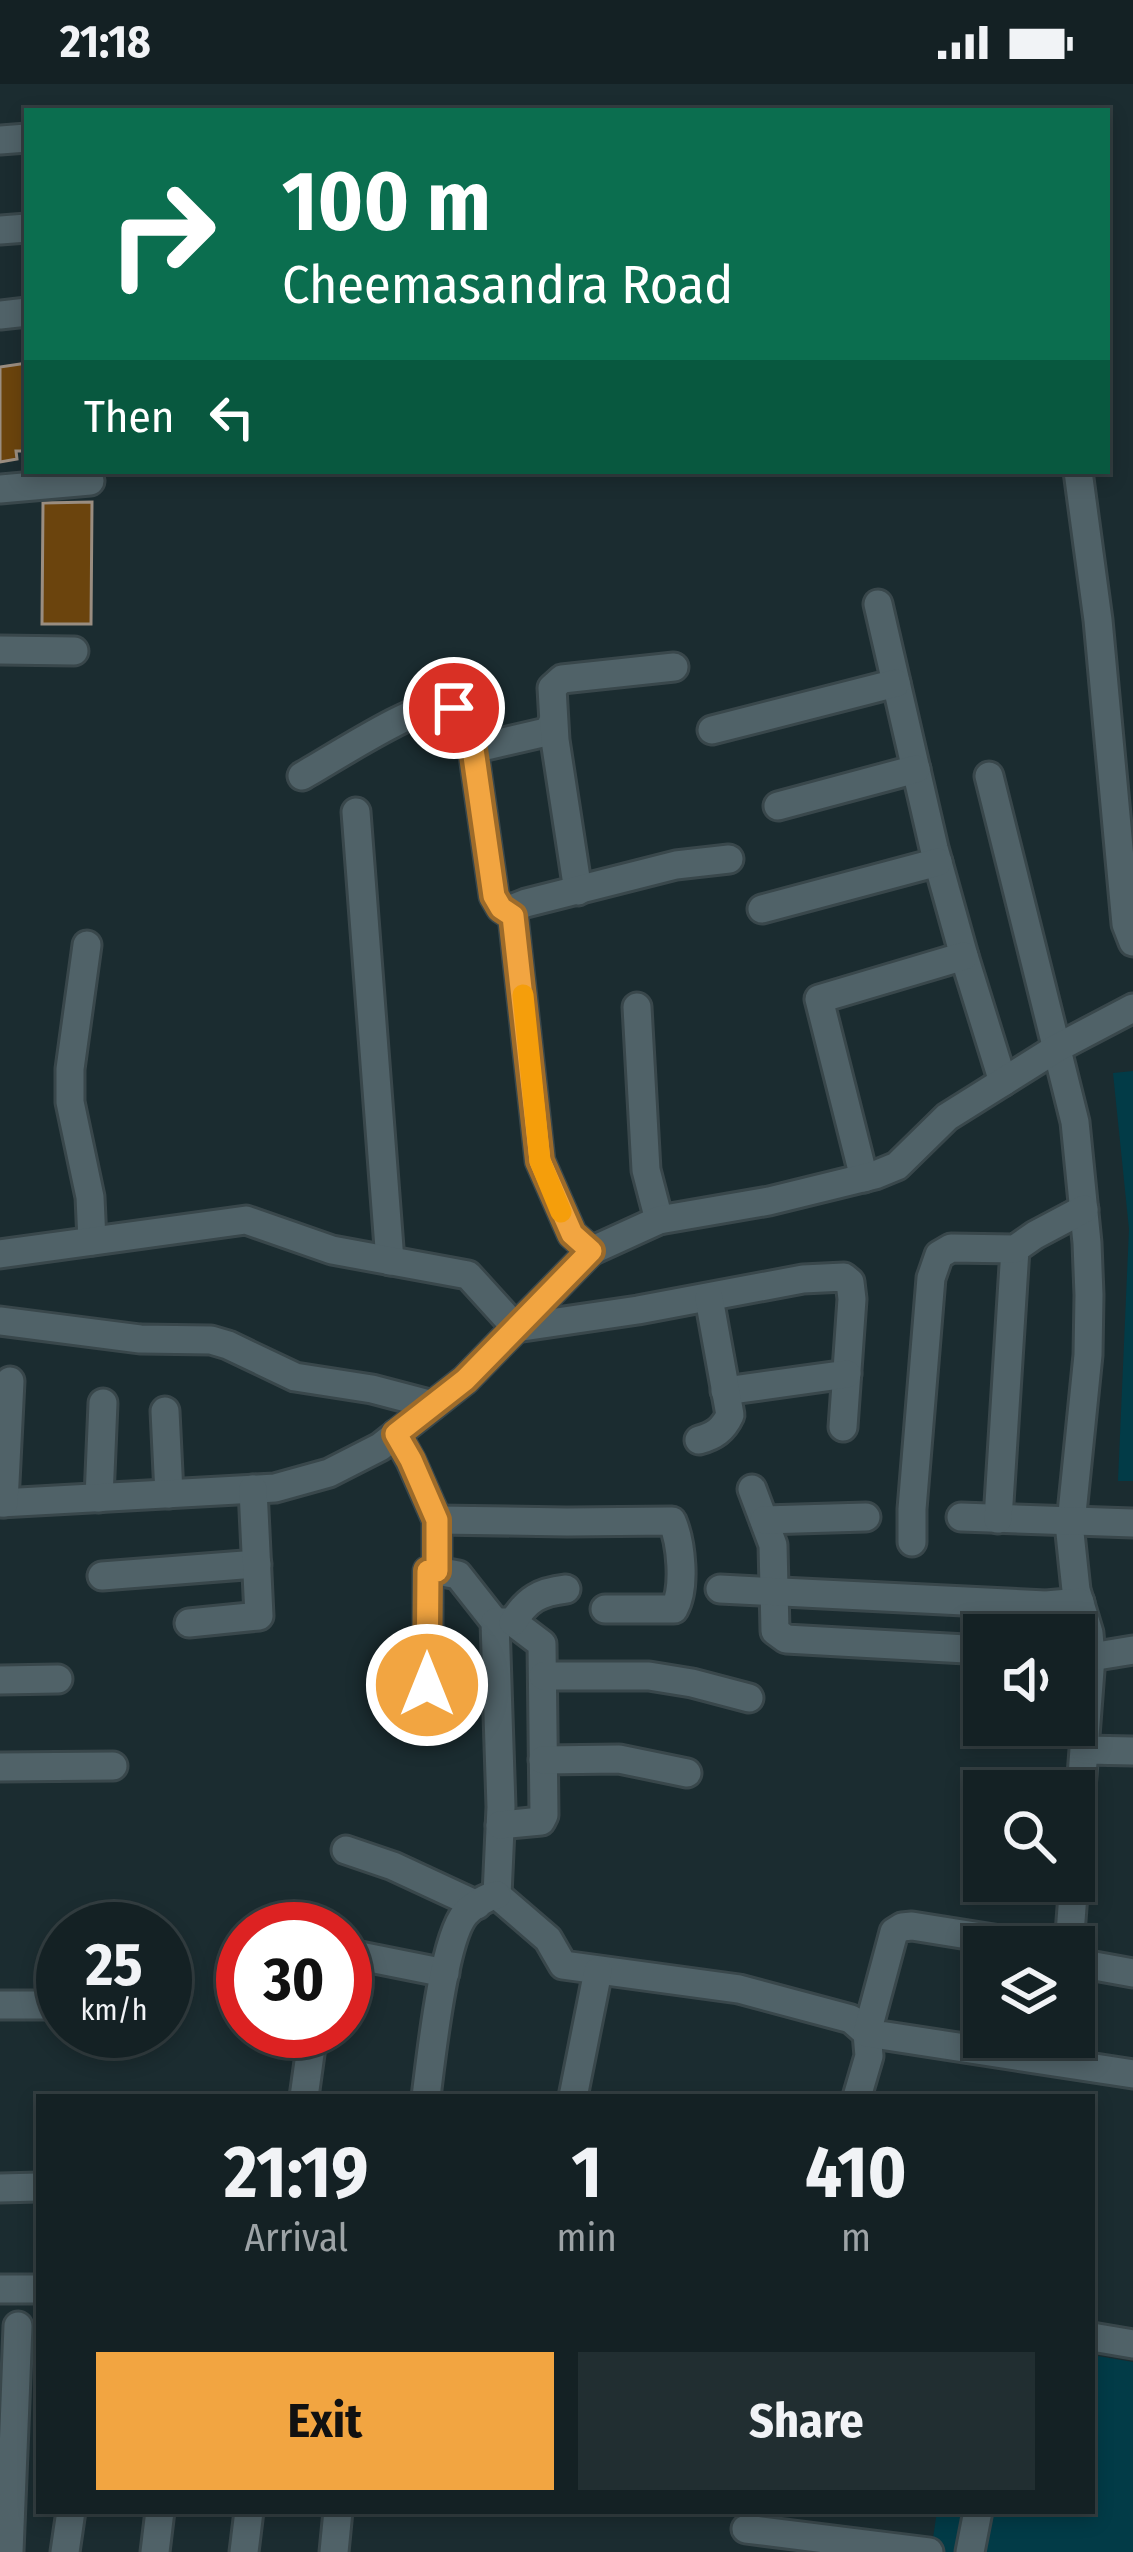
<!DOCTYPE html>
<html lang="en">
<head>
<meta charset="utf-8">
<style>
	:root { --surface:#142124; --page:#212e31; --text:#f1f3f6; --muted:#9da3a6; --line:#333e41; --accent:#f2a541 }
	body { margin:0; font-family:"Fira Sans Condensed",sans-serif; background:var(--page); color:var(--text); height:100vh; display:flex; flex-direction:column; font-size:45px; white-space:nowrap }
	* { box-sizing:border-box; margin:0 }
	p { font-size:39px; color:var(--muted) }
	.icon { flex:none; width:66px; height:66px; fill:none; stroke:currentColor; stroke-width:2; stroke-linecap:round; stroke-linejoin:round }
	.map { position:relative; flex:1; overflow:hidden }
	.details { position:absolute; left:36px; top:2010px; width:1059px; height:420px; display:flex; flex-direction:column; background:var(--surface); border-radius:0px; box-shadow:0 6px 18px #0003,0 0 0 3px var(--line) }
	.details>* { flex:none }
	.top-card { position:absolute; left:24px; top:24px; width:1086px; height:366px; border-radius:0px; box-shadow:0 6px 18px #0003,0 0 0 3px var(--line); background:#0b6e4f; color:#fff; overflow:hidden }
	.controls { position:absolute; left:963px; top:1530px; display:grid; gap:24px }
	.controls a { display:grid; place-items:center; width:132px; height:132px; border-radius:0px; background:var(--surface); box-shadow:0 6px 18px #0003,0 0 0 3px var(--line); font-size:60px }
	.speed { position:absolute; left:36px; top:1818px; display:flex; gap:24px; font-size:60px; font-weight:700; text-align:center }
	.speed>* { display:grid; place-content:center; width:156px; height:156px; border-radius:50%; background:var(--surface); box-shadow:0 6px 18px #0003,0 0 0 3px var(--line); line-height:1 }
	.speed small { font-size:30px; font-weight:400 }
	.speed .limit { border:18px solid #d22; background:#fff; color:#111 }
	.pin { position:absolute; display:grid; place-items:center; width:102px; height:102px; color:#fff; margin:-51px; border:6px solid #fff; border-radius:50%; box-shadow:0 3px 12px #0007 }
	.me { position:absolute; width:132px; margin:-66px; rotate:0deg; stroke-linejoin:round; filter:drop-shadow(0 0 9px #0008) }
	.turn { display:flex; align-items:center; gap:42px; height:252px; padding:0 60px; font-size:54px }
	.turn .icon { width:156px; height:156px; stroke-width:2.5 }
	.turn b { display:block; font-size:84px; line-height:102px }
	.then { display:flex; align-items:center; height:114px; padding:0 60px; background:#0003; gap:24px; font-size:45px }
	.eta { display:flex; justify-content:space-evenly; align-items:center; height:204px; text-align:center }
	.eta b { font-size:72px; font-weight:700; line-height:84px }
	.cta { display:flex; gap:24px; margin-top:auto; padding:24px 60px }
	.cta a { flex:1; height:138px; border-radius:0px; background:var(--accent); color:#111; font-size:48px; font-weight:700; line-height:138px; text-align:center }
	.cta a+a { background:var(--page); color:var(--text) }
	.status { display:flex; justify-content:space-between; align-items:center; height:84px; padding:0 60px; background:var(--surface); direction:ltr }
	.status svg { height:33px; fill:currentColor }
	.map>svg:first-child { display:block }
	.green { fill:#023b47 }
	.building { fill:#6b440d; stroke:#9a8d80; stroke-width:3 }
	.lines { fill:none; stroke-linecap:round; stroke-linejoin:round }
	.minor-casing { stroke:#39474b; stroke-width:33 }
	.minor { stroke:#506268; stroke-width:27 }
	.route-casing { stroke:#9d6b2a; stroke-width:30 }
	.route { stroke:#f2a541; stroke-width:21 }
	.slow { stroke:#f59e0b; stroke-width:21 }
</style>
</head>
<body>
<div class="status"><b>21:18</b><svg viewBox="0 0 49 12"><path d="M0 12V9h3v3zM5 12V6h3v6zM10 12V3h3v9zM15 12V0h3v12zM26 1h20v11H26zM47 4h2v5h-2z"/></svg></div>
<div class="map">
<svg width="1133" height="2468" viewBox="0 0 1133 2468">
	<rect width="100%" height="100%" fill="#1b2c30"/>
	<!-- green -->
	<g class="green">
		<polygon points="1133,987 1133,1397 1118,1397 1129,1145 1113,989"/>
		<polygon points="1092,2271 1133,2278 1133,2468 931,2468 937,2427 1092,2427"/>
	</g>
	<!-- building -->
	<g class="building">
		<polygon points="27,279 27,367 16,367 17,375 0,378 0,283"/>
		<polygon points="92,418 91,540 42,540 43,419"/>
	</g>
	<g class="lines">
		<!-- minor casing -->
		<g class="minor-casing">
			<g id="minor">
				<polyline points="0,56 27,54"/>
				<polyline points="0,146 27,144"/>
				<polyline points="0,231 27,228"/>
				<polyline points="1078,387 1098,536 1126,840 1133,858"/>
				<polyline points="0,405 90,397"/>
				<polyline points="878,520 934,764 964,872 1003,998"/>
				<polyline points="0,566 74,567"/>
				<polyline points="712,646 896,599"/>
				<polyline points="473,665 542,649 549,647 553,637"/>
				<path d="M302,692C331,676 420,617 449,620L460,631L472,658L494,812L501,824L513,832L540,1077L572,1150L591,1167"/>
				<polyline points="989,692 1075,1038 1087,1159 1089,1211 1088,1271 1070,1449 1076,1506 1089,1549 1091,1573 1069,1863"/>
				<polyline points="778,722 916,685"/>
				<polyline points="356,728 390,1177"/>
				<polyline points="578,807 555,656 552,604 562,595 674,583"/>
				<polyline points="762,825 938,778"/>
				<polyline points="513,832 516,823 526,819 676,781 729,775"/>
				<polyline points="87,861 70,985 70,1018 90,1113 92,1157"/>
				<polyline points="637,923 646,1086 659,1136"/>
				<polyline points="864,1094 819,915 964,872"/>
				<polyline points="0,1170 246,1136 332,1166 468,1191 516,1244"/>
				<polyline points="0,1237 140,1255 211,1256 228,1261 295,1293 372,1305 433,1321"/>
				<polyline points="516,1244 638,1226 803,1195 844,1193 850,1198 852,1215 843,1343"/>
				<polyline points="725,1307 847,1290"/>
				<polyline points="165,1327 169,1410"/>
				<polyline points="396,1350 411,1377 437,1436 437,1487 428,1487 428,1638"/>
				<path d="M699,1356C714,1352 723,1346 730,1331L709,1214"/>
				<polyline points="752,1405 773,1461 775,1547 786,1555 984,1566"/>
				<polyline points="99,1414 103,1319"/>
				<polyline points="0,1419 275,1404 329,1389 380,1363 465,1296 591,1167 659,1136 769,1117 875,1091 897,1082 947,1033 1057,964 1133,924"/>
				<polyline points="4,1419 10,1297"/>
				<polyline points="961,1433 1133,1439"/>
				<polyline points="998,1435 1015,1165"/>
				<path d="M437,1436L567,1438L672,1437C681,1458 686,1504 674,1525H605"/>
				<polyline points="764,1436 866,1433"/>
				<polyline points="912,1458 912,1425 931,1194 939,1171 951,1164 1015,1165 1035,1151 1084,1125"/>
				<polyline points="437,1487 458,1491 495,1538 501,1723 497,1811"/>
				<polyline points="102,1492 257,1480"/>
				<polyline points="720,1505 1046,1521 1080,1518"/>
				<polyline points="495,1538 513,1538 542,1560 544,1731 541,1737 500,1741"/>
				<path d="M513,1538C527,1515 540,1508 566,1505"/>
				<polyline points="189,1539 259,1532 253,1405"/>
				<polyline points="1078,1572 1091,1573 1133,1566"/>
				<polyline points="543,1592 649,1592 692,1599 749,1614"/>
				<polyline points="0,1596 58,1595"/>
				<polyline points="1085,1666 1133,1667"/>
				<polyline points="543,1676 619,1675 687,1689"/>
				<polyline points="0,1683 113,1682"/>
				<polyline points="346,1766 393,1782 477,1821"/>
				<polyline points="497,1811 548,1855 563,1881 739,1905 851,1935 867,1949 869,1972 857,2013"/>
				<polyline points="1043,1863 912,1842 902,1843 894,1848 867,1949 1133,1990"/>
				<polyline points="345,1869 445,1889"/>
				<polyline points="1074,1872 1089,1881 1133,1889"/>
				<polyline points="0,1921 63,1921"/>
				<polyline points="304,2013 311,1963"/>
				<path d="M426,2013C431,1975 443,1856 465,1830C473,1821 486,1813 497,1811"/>
				<polyline points="573,2013 598,1887"/>
				<polyline points="0,2104 39,2103"/>
				<polyline points="0,2205 36,2205"/>
				<polyline points="1092,2253 1133,2260"/>
				<polyline points="746,2445 929,2468"/>
				<polyline points="9,2468 18,2242"/>
				<polyline points="65,2468 71,2427"/>
				<polyline points="155,2468 160,2427"/>
				<polyline points="244,2468 249,2427"/>
				<polyline points="334,2468 338,2427"/>
				<polyline points="970,2468 978,2427"/>
			</g>
		</g>
		<!-- minor -->
		<use href="#minor" class="minor"/>
	</g>
	<g class="lines">
		<!-- route casing -->
		<g class="route-casing">
			<polyline id="route" points="427,1601 428,1487 437,1487 437,1436 411,1376 396,1350 465,1296 591,1167 572,1150 540,1077 513,832 501,824 494,812 472,658 454,624"/>
		</g>
		<!-- route -->
		<use href="#route" class="route"/>
		<!-- slow -->
		<polyline class="slow" points="523,911 540,1077 561,1128"/>
	</g>
</svg>
<div class="controls">
<a><svg class="icon" aria-label="sound" viewBox="0 0 24 24"><path d="M4 9h4l5-4v14l-5-4H4zM17 9q2 3 0 6"/></svg></a>
<a><svg class="icon" aria-label="search" viewBox="0 0 24 24"><circle cx="10" cy="10" r="6"/><path d="M15 15l6 6"/></svg></a>
<a><svg class="icon" aria-label="layers" viewBox="0 0 24 24"><path d="M12 4l9 5-9 5-9-5zM3 14l9 5 9-5"/></svg></a>
</div>
<div class="speed"><div>25<small>km/h</small></div><div class="limit">30</div></div>
<div class="pin" style="left:454px;top:624px;background:#d93025"><svg class="icon" aria-label="arrive" viewBox="0 0 24 24"><path d="M6 21V4h12l-3 4 3 4H6"/></svg></div>
<svg class="me" style="left:427px;top:1601px" viewBox="-20 -20 40 40"><circle r="17" fill="#f2a541" stroke="#fff" stroke-width="3"/><path d="M0-11L8 9 0 5-8 9z" fill="#fff"/></svg>
<div class="top-card">
<div class="turn"><svg class="icon" aria-label="right" viewBox="0 0 24 24"><path d="M7 20v-9h11M14 6l5 5-5 5"/></svg><div><b>100 m</b>Cheemasandra Road</div></div>
<div class="then">Then<svg class="icon" aria-label="left" viewBox="0 0 24 24"><path d="M17 20v-9H6M10 6l-5 5 5 5"/></svg></div>
</div>
<section class="details">
<div class="eta">
<div><b>21:19</b><p>Arrival</p></div>
<div><b>1</b><p>min</p></div>
<div><b>410</b><p>m</p></div>
</div>
<div class="cta"><a>Exit</a><a>Share</a></div>
</section>
</div>
</body>
</html>
